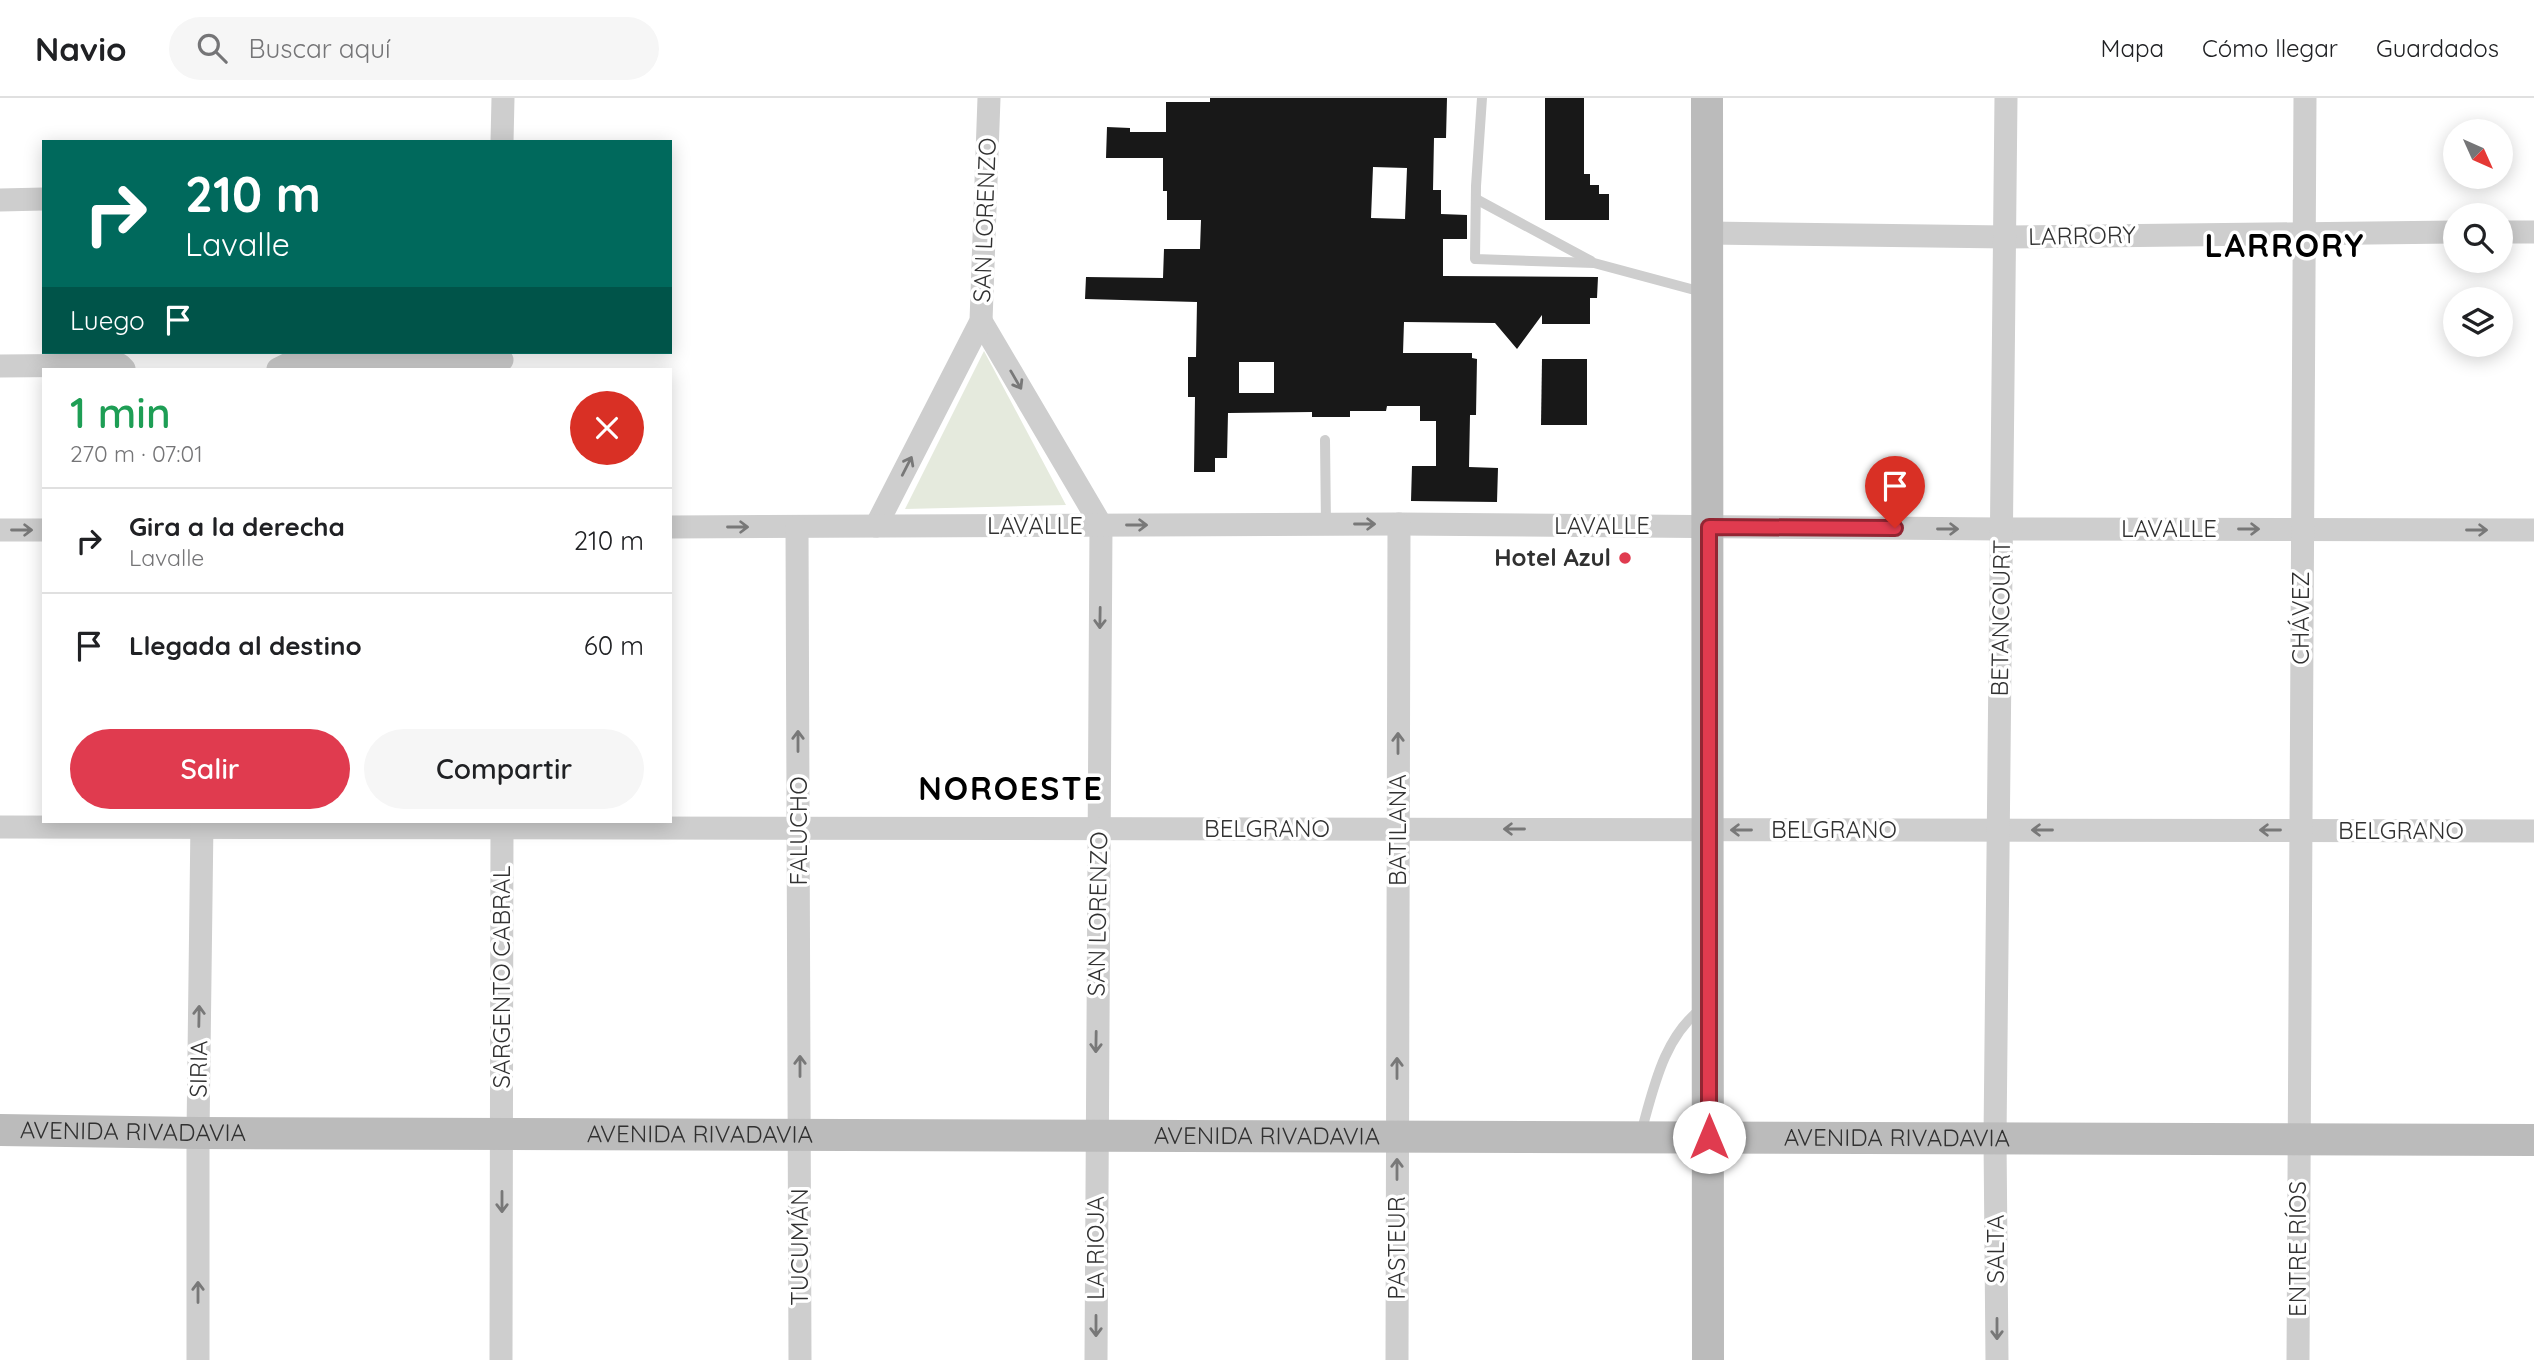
<!DOCTYPE html>
<html lang="es">
<head>
<meta charset="utf-8">
<style>
	:root { --surface:#fff; --page:#f6f6f6; --text:#202124; --muted:#757577; --line:#e0e0e0; --accent:#e03b4f }
	body { margin:0; font-family:Quicksand,sans-serif; background:var(--page); color:var(--text); height:100vh; display:flex; flex-direction:column; font-size:26px; white-space:nowrap }
	* { box-sizing:border-box; margin:0 }
	p { font-size:23px; color:var(--muted) }
	.icon { flex:none; width:38px; height:38px; fill:none; stroke:currentColor; stroke-width:2; stroke-linecap:round; stroke-linejoin:round }
	.map { position:relative; flex:1; overflow:hidden }
	.details { position:absolute; left:42px; top:270px; width:630px; height:455px; display:flex; flex-direction:column; background:var(--surface); border-radius:0px; box-shadow:0 4px 18px #0003 }
	.details>* { flex:none }
	.top-card { position:absolute; left:42px; top:42px; width:630px; height:214px; border-radius:0px; box-shadow:0 4px 18px #0003; background:#00695c; color:#fff; overflow:hidden }
	.needle { width:46px; rotate:135deg }
	.fabs { position:absolute; left:2443px; top:21px; display:grid; gap:14px }
	.fabs a { display:grid; place-items:center; width:70px; height:70px; border-radius:50%; background:var(--surface); box-shadow:0 4px 18px #0003; font-size:35px }
	.pin { position:absolute; display:grid; place-items:center; width:60px; height:60px; color:#fff; margin:-72px -30px; border-radius:50% 50% 50% 0; rotate:-45deg; box-shadow:0 0 7px #0007 }
	.pin .icon { rotate:45deg }
	.me { position:absolute; width:77px; margin:-38px; rotate:0deg; stroke-linejoin:round; filter:drop-shadow(0 0 5px #0008) }
	.turn { display:flex; align-items:center; gap:24px; height:147px; padding:0 28px; font-size:32px }
	.turn .icon { width:91px; height:91px; stroke-width:2.5 }
	.turn b { display:block; font-size:49px; line-height:60px }
	.then { display:flex; align-items:center; height:66px; padding:0 28px; background:#0003; gap:14px; font-size:26px }
	.round { display:grid; place-items:center; flex:none; width:74px; height:74px; border-radius:37px; background:var(--page) }
	.summary { display:flex; align-items:center; justify-content:space-between; height:119px; padding:0 28px }
	h1 { font-size:42px; font-weight:600; line-height:52px; color:#1e9e55 }
	.cta { display:flex; gap:14px; margin-top:auto; padding:14px 28px }
	.cta a { flex:1; height:80px; border-radius:42px; background:var(--accent); color:#fff; font-size:28px; font-weight:600; line-height:80px; text-align:center }
	.cta a+a { background:var(--page); color:var(--text) }
	ul { padding:0; list-style:none }
	li { display:flex; align-items:center; gap:21px; height:105px; padding:0 28px; border-top:2px solid var(--line) }
	li div { flex:1 }
	li b { display:block; font-size:26px }
	li em { font-style:normal }
	header { display:flex; align-items:center; gap:42px; box-sizing:border-box; height:98px; padding:0 35px; background:var(--surface); border-bottom:2px solid var(--line) }
	header strong { font-size:33px }
	nav { display:flex; gap:38px; margin-inline-start:auto; font-size:24px }
	.search { width:490px; height:63px; background:var(--page); display:flex; align-items:center; gap:18px; box-sizing:border-box; padding:0 24px; border-radius:38px; color:var(--muted); font-size:26px }
	.map>svg:first-child { display:block }
	.green { fill:#e5eadd }
	.building { fill:#181818; fill-rule:evenodd }
	.lines { fill:none; stroke-linecap:round; stroke-linejoin:round }
	.service { stroke:#cecece; stroke-width:10 }
	.minor { stroke:#cecece; stroke-width:23 }
	.secondary { stroke:#bbb; stroke-width:32 }
	.oneway { stroke:#787878 }
	.route-casing { stroke:#922633; stroke-width:18 }
	.route { stroke:#e03b4f; stroke-width:12 }
	.poi-dot { fill:#e03b4f; stroke:#fff; stroke-width:2.5 }
	.labels { text-anchor:middle; stroke-width:7; stroke-linejoin:round; paint-order:stroke }
	.street-label { font-size:24px; fill:#313131; stroke:#fff }
	.poi-label { font-size:24px; font-weight:bold; fill:#313131; stroke:#fff; text-anchor:end }
	.district-label { font-size:32px; font-weight:bold; letter-spacing:2px; fill:#000; stroke:#fff }
</style>
</head>
<body>
<header>
<strong>Navio</strong>
<div class="search"><svg class="icon" aria-label="search" viewBox="0 0 24 24"><circle cx="10" cy="10" r="6"/><path d="M15 15l6 6"/></svg>Buscar aquí</div>
<nav><a>Mapa</a><a>Cómo llegar</a><a>Guardados</a></nav>
</header>
<div class="map">
<svg width="2534" height="1262" viewBox="0 0 2534 1262">
	<rect width="100%" height="100%" fill="#fff"/>
	<!-- green -->
	<polygon class="green" points="984,253 1066,407 905,411"/>
	<!-- building -->
	<g class="building">
		<path d="M1210,0H1447L1446,40H1434L1433,92H1441V116L1467,117V141H1443V178L1598,179L1597,200H1590V226H1542V217L1517,251L1495,225L1404,224L1403,255H1472V260L1477,261L1476,317H1470L1469,369L1498,370L1497,404L1411,403L1412,368H1436V323H1420V308H1387L1386,313H1350V319H1312V314L1228,315L1227,360H1215V374H1194L1195,299H1188V259H1196L1197,204L1085,201L1086,179L1163,180L1164,151H1200L1201,122H1167V93H1163V60H1106L1107,29L1130,30V34H1166V4H1210ZM1373,69L1407,70L1405,121L1371,120ZM1239,264H1274V295H1239Z"/>
		<polygon points="1545,0 1584,0 1584,76 1590,76 1590,87 1599,87 1599,96 1609,96 1609,122 1545,122"/>
		<polygon points="1542,261 1587,261 1587,327 1541,327"/>
	</g>
	<g class="lines">
		<!-- service -->
		<g class="service">
			<polyline points="1482,0 1476,88 1475,161 1594,165 1702,194"/>
			<polyline points="1476,101 1591,163"/>
			<polyline points="1325,342 1326,427"/>
			<path d="M1641,1035C1653,992 1664,936 1704,909"/>
		</g>
		<!-- minor -->
		<g class="minor">
			<polyline points="502,44 503,0"/>
			<polyline points="0,102 44,101"/>
			<polyline points="2501,134 2534,134"/>
			<polyline points="1709,135 2006,139 2455,134"/>
			<polyline points="981,223 1101,427 1096,1262"/>
			<polyline points="0,268 120,267 124,271"/>
			<polyline points="278,271 290,265 502,262"/>
			<polyline points="876,428 981,223 989,0"/>
			<polyline points="670,429 1399,426 2002,431 2534,432"/>
			<polyline points="797,429 800,1262"/>
			<polyline points="0,432 44,432"/>
			<polyline points="0,729 2534,733"/>
			<polyline points="198,1262 198,1035 202,723"/>
			<polyline points="501,1262 502,723"/>
			<polyline points="1397,1262 1399,426"/>
			<polyline points="1997,1262 1995,1040 2006,0"/>
			<polyline points="2298,1262 2305,0"/>
		</g>
		<!-- secondary -->
		<g class="secondary">
			<polyline points="1707,0 1708,1262"/>
			<path id="s1" d="M0,1032L198,1035L2534,1042"/>
		</g>
	</g>
	<!-- one-way arrows -->
	<defs><path id="oneway-shaft" d="M-6 0H5M1.5-3L5.5 0L1.5 3" fill="none" stroke-width="1.6" stroke-linecap="round" stroke-linejoin="round" transform="scale(1.75)"/></defs>
	<g class="oneway">
		<use href="#oneway-shaft" transform="translate(1016 282) rotate(60)"/>
		<use href="#oneway-shaft" transform="translate(907 368) rotate(-63)"/>
		<use href="#oneway-shaft" transform="translate(1365 426)"/>
		<use href="#oneway-shaft" transform="translate(1137 427)"/>
		<use href="#oneway-shaft" transform="translate(738 429)"/>
		<use href="#oneway-shaft" transform="translate(1948 431)"/>
		<use href="#oneway-shaft" transform="translate(2249 431)"/>
		<use href="#oneway-shaft" transform="translate(22 432)"/>
		<use href="#oneway-shaft" transform="translate(2477 432)"/>
		<use href="#oneway-shaft" transform="translate(1100 520) rotate(91)"/>
		<use href="#oneway-shaft" transform="translate(798 643) rotate(-90)"/>
		<use href="#oneway-shaft" transform="translate(1398 645) rotate(-90)"/>
		<use href="#oneway-shaft" transform="translate(1514 731) rotate(-180)"/>
		<use href="#oneway-shaft" transform="translate(1741 732) rotate(-180)"/>
		<use href="#oneway-shaft" transform="translate(2042 732) rotate(-180)"/>
		<use href="#oneway-shaft" transform="translate(2270 732) rotate(-180)"/>
		<use href="#oneway-shaft" transform="translate(199 918) rotate(-89)"/>
		<use href="#oneway-shaft" transform="translate(1096 944) rotate(91)"/>
		<use href="#oneway-shaft" transform="translate(800 968) rotate(-90)"/>
		<use href="#oneway-shaft" transform="translate(1397 970) rotate(-90)"/>
		<use href="#oneway-shaft" transform="translate(1397 1071) rotate(-90)"/>
		<use href="#oneway-shaft" transform="translate(502 1104) rotate(90)"/>
		<use href="#oneway-shaft" transform="translate(198 1194) rotate(-90)"/>
		<use href="#oneway-shaft" transform="translate(1096 1228) rotate(90)"/>
		<use href="#oneway-shaft" transform="translate(1997 1231) rotate(90)"/>
	</g>
	<g class="lines">
		<!-- route casing -->
		<g class="route-casing">
			<polyline id="route" points="1709,1039 1709,429 1895,430"/>
		</g>
		<!-- route -->
		<use href="#route" class="route"/>
	</g>
	<!-- markers -->
	<circle class="poi-dot" cx="1625" cy="460" r="7"/>
	<g class="labels">
		<!-- street labels -->
		<g class="street-label">
			<text transform="translate(985 122) rotate(-88)" y="8">SAN LORENZO</text>
			<text transform="translate(2082 138) rotate(-1)" y="8">LARRORY</text>
			<text x="1035" y="436">LAVALLE</text>
			<text x="1602" y="436">LAVALLE</text>
			<text x="2169" y="439">LAVALLE</text>
			<text transform="translate(2001 520) rotate(-89)" y="8">BETANCOURT</text>
			<text transform="translate(2301 520) rotate(-90)" y="8">CHÁVEZ</text>
			<text x="1267" y="739">BELGRANO</text>
			<text transform="translate(1398 732) rotate(-90)" y="8">BATILANA</text>
			<text x="1834" y="740">BELGRANO</text>
			<text transform="translate(799 733) rotate(-90)" y="8">FALUCHO</text>
			<text x="2401" y="741">BELGRANO</text>
			<text transform="translate(1098 816) rotate(-89)" y="8">SAN LORENZO</text>
			<text transform="translate(502 879) rotate(-90)" y="8">SARGENTO CABRAL</text>
			<text transform="translate(199 971) rotate(-89)" y="8">SIRIA</text>
			<text dy="8" stroke="none"><textPath href="#s1" startOffset="133">AVENIDA RIVADAVIA</textPath></text>
			<text dy="8" stroke="none"><textPath href="#s1" startOffset="700">AVENIDA RIVADAVIA</textPath></text>
			<text dy="8" stroke="none"><textPath href="#s1" startOffset="1267">AVENIDA RIVADAVIA</textPath></text>
			<text dy="8" stroke="none"><textPath href="#s1" startOffset="1897">AVENIDA RIVADAVIA</textPath></text>
			<text transform="translate(800 1149) rotate(-90)" y="8">TUCUMÁN</text>
			<text transform="translate(1096 1150) rotate(-90)" y="8">LA RIOJA</text>
			<text transform="translate(1397 1150) rotate(-90)" y="8">PASTEUR</text>
			<text transform="translate(1996 1151) rotate(-90)" y="8">SALTA</text>
			<text transform="translate(2298 1151) rotate(-90)" y="8">ENTRE RÍOS</text>
		</g>
		<!-- poi labels -->
		<g class="poi-label">
			<text x="1611" y="468">Hotel Azul</text>
		</g>
		<!-- district labels -->
		<g class="district-label">
			<text x="2285" y="159">LARRORY</text>
			<text x="1011" y="702">NOROESTE</text>
		</g>
	</g>
</svg>
<div class="fabs">
<a><svg class="needle" viewBox="-14 -14 28 28"><path d="M0-13l5 13h-10z" fill="#e53935"/><path d="M0 13l5-13h-10z" fill="#757577"/></svg></a>
<a><svg class="icon" aria-label="search" viewBox="0 0 24 24"><circle cx="10" cy="10" r="6"/><path d="M15 15l6 6"/></svg></a>
<a><svg class="icon" aria-label="layers" viewBox="0 0 24 24"><path d="M12 4l9 5-9 5-9-5zM3 14l9 5 9-5"/></svg></a>
</div>
<div class="pin" style="left:1895px;top:430px;background:#d93025"><svg class="icon" aria-label="arrive" viewBox="0 0 24 24"><path d="M6 21V4h12l-3 4 3 4H6"/></svg></div>
<svg class="me" style="left:1709px;top:1039px" viewBox="-20 -20 40 40"><circle r="19" fill="#fff"/><path d="M0-13L10 11 0 6-10 11z" fill="#e03b4f"/></svg>
<div class="top-card">
<div class="turn"><svg class="icon" aria-label="right" viewBox="0 0 24 24"><path d="M7 20v-9h11M14 6l5 5-5 5"/></svg><div><b>210 m</b>Lavalle</div></div>
<div class="then">Luego<svg class="icon" aria-label="arrive" viewBox="0 0 24 24"><path d="M6 21V4h12l-3 4 3 4H6"/></svg></div>
</div>
<section class="details">
<div class="summary"><div><h1>1 min</h1><p>270 m · 07:01</p></div><a class="round" style="background:#d93025;color:#fff"><svg class="icon" aria-label="close" viewBox="0 0 24 24"><path d="M6 6l12 12M18 6L6 18"/></svg></a></div>
<ul>
<li><svg class="icon" aria-label="right" viewBox="0 0 24 24"><path d="M7 20v-9h11M14 6l5 5-5 5"/></svg><div><b>Gira a la derecha</b><p>Lavalle</p></div><em>210 m</em></li>
<li><svg class="icon" aria-label="arrive" viewBox="0 0 24 24"><path d="M6 21V4h12l-3 4 3 4H6"/></svg><div><b>Llegada al destino</b></div><em>60 m</em></li>
</ul>
<div class="cta"><a>Salir</a><a>Compartir</a></div>
</section>
</div>
</body>
</html>
